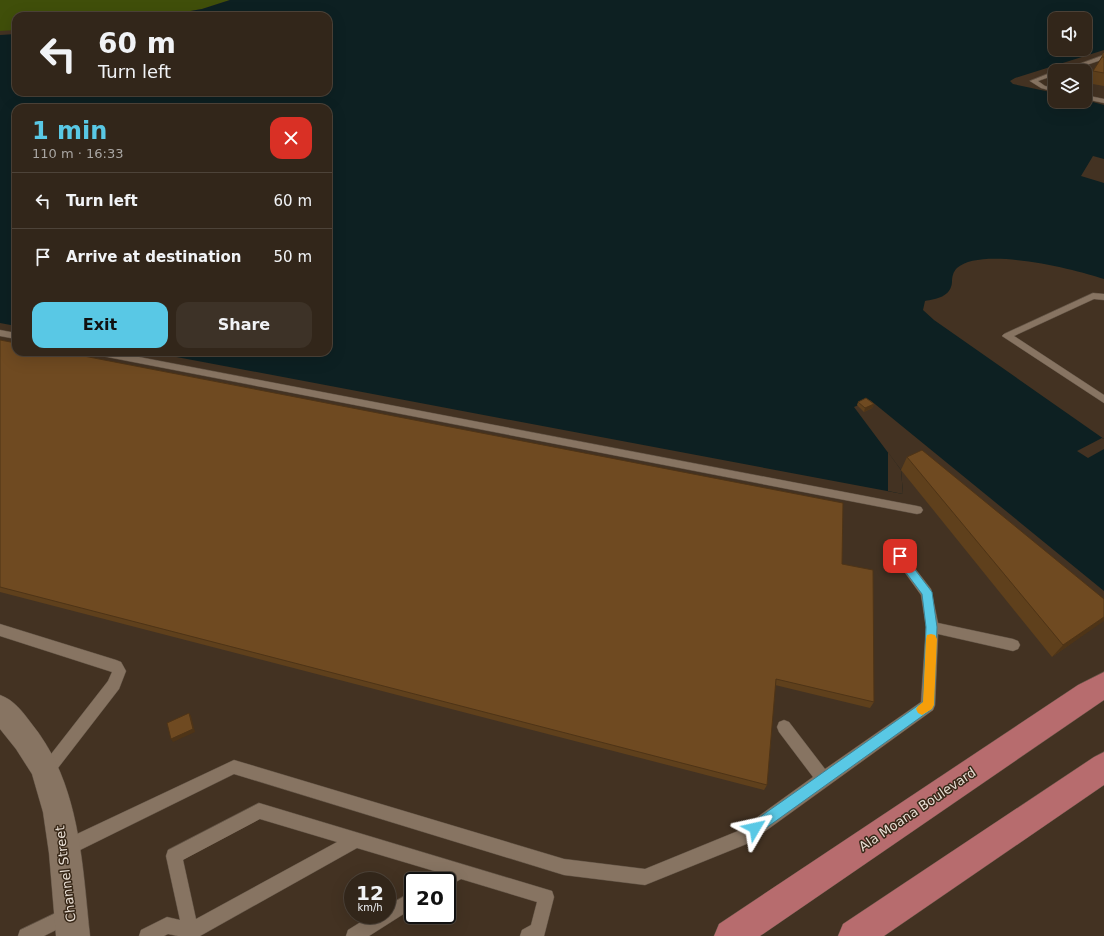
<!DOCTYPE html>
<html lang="en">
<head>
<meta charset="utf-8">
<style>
	:root { --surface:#32261a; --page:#3d3227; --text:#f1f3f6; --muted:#a8a5a2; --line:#4d4339; --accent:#59c8e5 }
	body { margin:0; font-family:"DejaVu Sans",sans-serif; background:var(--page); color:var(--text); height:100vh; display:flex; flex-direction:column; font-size:15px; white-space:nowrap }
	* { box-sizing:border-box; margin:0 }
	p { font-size:13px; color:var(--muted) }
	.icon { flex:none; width:22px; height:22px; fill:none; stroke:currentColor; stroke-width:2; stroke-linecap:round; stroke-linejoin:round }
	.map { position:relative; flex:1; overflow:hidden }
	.side { position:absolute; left:12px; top:104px; width:320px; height:252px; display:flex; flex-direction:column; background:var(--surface); border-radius:12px; box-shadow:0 4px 16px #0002,0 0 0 1px var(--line) }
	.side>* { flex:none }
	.hud { position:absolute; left:12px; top:12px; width:320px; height:84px; border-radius:12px; box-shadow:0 4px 16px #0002,0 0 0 1px var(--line); background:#32261a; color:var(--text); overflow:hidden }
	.buttons { position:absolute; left:1048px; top:12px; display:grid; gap:8px }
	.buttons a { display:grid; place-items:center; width:44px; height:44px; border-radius:8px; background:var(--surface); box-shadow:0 4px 16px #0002,0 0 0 1px var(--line); font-size:20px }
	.speed { position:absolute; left:344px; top:872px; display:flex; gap:8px; font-size:20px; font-weight:700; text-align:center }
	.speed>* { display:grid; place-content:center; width:52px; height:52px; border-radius:50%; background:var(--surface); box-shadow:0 4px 16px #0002,0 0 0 1px var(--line); line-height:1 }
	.speed small { font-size:10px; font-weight:400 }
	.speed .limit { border:2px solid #111; border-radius:6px; background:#fff; color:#111 }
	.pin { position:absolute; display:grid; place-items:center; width:34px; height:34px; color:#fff; margin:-17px; border-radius:8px; box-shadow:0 2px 6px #0006 }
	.me { position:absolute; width:44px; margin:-22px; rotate:54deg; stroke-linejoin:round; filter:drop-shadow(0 0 3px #0008) }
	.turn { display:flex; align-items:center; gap:14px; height:84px; padding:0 20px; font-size:18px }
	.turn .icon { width:52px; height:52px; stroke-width:2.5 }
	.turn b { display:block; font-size:28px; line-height:34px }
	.round { display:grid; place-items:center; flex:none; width:42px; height:42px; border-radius:12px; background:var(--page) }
	.head { display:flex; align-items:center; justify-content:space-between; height:68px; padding:0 20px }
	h1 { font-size:24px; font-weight:800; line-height:30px; color:var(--accent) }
	.button { display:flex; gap:8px; margin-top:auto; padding:8px 20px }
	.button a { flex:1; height:46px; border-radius:12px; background:var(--accent); color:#111; font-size:16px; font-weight:800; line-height:46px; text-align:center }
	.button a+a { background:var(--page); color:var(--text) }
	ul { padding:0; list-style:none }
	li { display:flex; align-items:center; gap:12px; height:56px; padding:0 20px; border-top:1px solid var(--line) }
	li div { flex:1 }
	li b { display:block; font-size:15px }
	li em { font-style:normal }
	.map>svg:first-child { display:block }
	.green { fill:#404f0a }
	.water { fill:#0d2022; fill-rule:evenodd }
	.pier { fill:#433222 }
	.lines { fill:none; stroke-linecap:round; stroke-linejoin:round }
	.service-casing { stroke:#5f5143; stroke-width:1 }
	.minor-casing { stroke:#5f5143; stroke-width:1 }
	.primary-casing { stroke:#5f5143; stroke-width:1 }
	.service { fill:#877462; fill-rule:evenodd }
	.minor { fill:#877462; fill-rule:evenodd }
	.primary { fill:#b76c6e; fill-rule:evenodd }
	.wall { fill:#5f401c }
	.shaded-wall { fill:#4e3417 }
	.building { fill:#6f4a21; stroke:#4e3417 }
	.route { fill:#59c8e5; stroke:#3a8295 }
	.slow { fill:#f59e0b }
	.labels { text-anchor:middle; stroke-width:3; stroke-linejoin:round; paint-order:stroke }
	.near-street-label { font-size:13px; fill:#e9dfd5; stroke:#382818 }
</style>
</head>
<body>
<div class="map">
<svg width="1104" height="936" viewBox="0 0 1104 936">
	<rect width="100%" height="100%" fill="#433222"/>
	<!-- green -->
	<polygon class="green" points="0,0 230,0 202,9 162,16 16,16 16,30 0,31"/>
	<!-- water -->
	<path class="water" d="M230,0H1104V50L1015,78L1010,81L1013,84L1055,93V101L1085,100L1104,105V159L1093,156L1081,176L1104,183V279C1075,269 982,246 957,268C953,272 952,277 952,282C951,297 936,299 925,301L923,310L934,320L1104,439V591L870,400L854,407L901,470L903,494L150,352H328V108H16V326L0,323V35L16,34V92H328V16H162L202,9ZM1055,19H1085V49H1055Z"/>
	<!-- pier -->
	<g class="pier">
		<polygon points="1102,438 1104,439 1104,449 1088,458 1077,451"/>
		<polygon points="888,452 901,470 903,494 888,491"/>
	</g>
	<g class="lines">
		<!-- service casing -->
		<g class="service-casing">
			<g id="service">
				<polygon points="1104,55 1104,59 1069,71 1060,71"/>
				<polygon points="1055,71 1055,75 1038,81 1045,86 1055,88 1055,92 1041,88 1030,81"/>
				<polygon points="1085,95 1104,99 1104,103 1085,99"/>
				<polygon points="1093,293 1104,294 1104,300 1094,299 1014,336 1104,395 1104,403 1002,336 1004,334"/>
				<polygon points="0,330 16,333 16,339 0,336"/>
				<polygon points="92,352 113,352 917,506 921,507 923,510 921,513 917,514 97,355"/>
				<polygon points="899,551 903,553 931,589 938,623 1013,639 1018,641 1020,645 1018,649 1013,651 938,634 935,705 933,710 749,843 645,885 564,875 234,774 72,854 66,856 60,854 58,848 60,842 234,760 564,859 645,869 738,831 813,777 779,732 777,727 779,722 784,720 789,722 825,769 921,702 926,627 921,595 893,556 895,553"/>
				<polygon points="0,624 116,660 121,662 126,671 119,689 51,777 46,779 41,777 39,772 41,767 108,681 112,672 0,636"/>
				<path d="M259,803L552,891L554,897L544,936H520L522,930L531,925L537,902L461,879L447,887V881H435L437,875L441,873L357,848L200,936H178L168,934L164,936H139L141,930L167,917L180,920L166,856L168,850ZM260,819L337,842L196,919L183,860Z"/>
				<polygon points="413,891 413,908 369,936 346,936 348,930 372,915 387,915 387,906"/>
				<polygon points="68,907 74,909 76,915 74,921 44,936 18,936 20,930"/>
			</g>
		</g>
		<!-- minor casing -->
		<g class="minor-casing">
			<path id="minor" d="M0,695C14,700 22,711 31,723C80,783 82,862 90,936H56L49,853L43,812L32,774L16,749L0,729Z"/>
		</g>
		<!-- primary casing -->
		<g class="primary-casing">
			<g id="primary">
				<polygon points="1104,672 1104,700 760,936 714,936 719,924 1078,685"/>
				<polygon points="1104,752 1104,785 884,936 838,936 843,924 1094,757"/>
			</g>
		</g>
		<!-- service -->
		<use href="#service" class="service"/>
		<!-- minor -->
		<use href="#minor" class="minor"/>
		<!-- primary -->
		<use href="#primary" class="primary"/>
	</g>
	<!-- wall -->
	<g class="wall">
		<polygon points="1103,53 1104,53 1104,86 1087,83 1093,71 1100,60"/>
		<polygon points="0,340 842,564 874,702 870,708 775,685 767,785 764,790 0,592"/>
		<polygon points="858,402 874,404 872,408 864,412 857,405"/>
		<polygon points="907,457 1104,620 1052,657 901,470"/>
	</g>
	<!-- shaded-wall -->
	<g class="shaded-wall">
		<polygon points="874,404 872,408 864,412 865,408"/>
		<polygon points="1104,617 1104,621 1052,657 1063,645"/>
		<polygon points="189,713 191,716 195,732 173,742 171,739"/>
	</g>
	<!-- building -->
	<g class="building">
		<polygon points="1102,57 1104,57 1104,73 1093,71"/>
		<polygon points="0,340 16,343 16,352 63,352 843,503 842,564 873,570 874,702 776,679 767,785 0,587"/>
		<polygon points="866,398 874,404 865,408 858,402"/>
		<polygon points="922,450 1104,599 1104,617 1063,645 907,457"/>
		<polygon points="189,713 193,729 171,739 167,723"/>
	</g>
	<!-- route -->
	<polygon class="route" points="900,552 903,554 932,592 937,627 934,705 932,709 759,833 755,835 750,833 748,828 750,824 923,702 926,627 922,594 896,559 894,556 896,554"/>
	<!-- slow -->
	<polygon class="slow" points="931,634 935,635 937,639 934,705 932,709 922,715 918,713 916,709 918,706 923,702 926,639 927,635"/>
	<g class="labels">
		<!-- near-street labels -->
		<g class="near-street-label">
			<text transform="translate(917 809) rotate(-34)" y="5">Ala Moana Boulevard</text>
			<text transform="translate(65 874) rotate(-97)" y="5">Channel Street</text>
		</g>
	</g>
</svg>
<div class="buttons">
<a><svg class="icon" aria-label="sound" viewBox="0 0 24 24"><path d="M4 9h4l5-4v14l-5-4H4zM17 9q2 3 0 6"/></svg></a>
<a><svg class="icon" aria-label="layers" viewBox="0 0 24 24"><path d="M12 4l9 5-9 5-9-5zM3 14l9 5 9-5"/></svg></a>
</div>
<div class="speed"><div>12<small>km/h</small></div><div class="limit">20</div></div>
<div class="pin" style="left:900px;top:556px;background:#d93025"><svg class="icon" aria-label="arrive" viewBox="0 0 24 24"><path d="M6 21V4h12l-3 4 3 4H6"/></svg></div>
<svg class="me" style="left:755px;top:828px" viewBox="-20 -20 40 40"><path d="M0-17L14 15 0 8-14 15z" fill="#59c8e5" stroke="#fff" stroke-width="4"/></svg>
<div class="hud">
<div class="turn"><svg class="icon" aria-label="left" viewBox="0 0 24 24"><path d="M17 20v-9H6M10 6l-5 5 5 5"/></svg><div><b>60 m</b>Turn left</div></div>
</div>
<section class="side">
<div class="head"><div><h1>1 min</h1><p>110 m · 16:33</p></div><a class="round" style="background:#d93025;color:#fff"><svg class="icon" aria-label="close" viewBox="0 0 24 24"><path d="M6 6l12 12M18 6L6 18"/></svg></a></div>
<ul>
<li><svg class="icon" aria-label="left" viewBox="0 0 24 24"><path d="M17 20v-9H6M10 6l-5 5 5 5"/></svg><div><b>Turn left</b></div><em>60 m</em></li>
<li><svg class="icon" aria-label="arrive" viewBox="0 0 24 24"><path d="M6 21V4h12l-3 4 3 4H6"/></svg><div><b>Arrive at destination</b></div><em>50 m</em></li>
</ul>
<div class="button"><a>Exit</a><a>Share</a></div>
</section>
</div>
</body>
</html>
